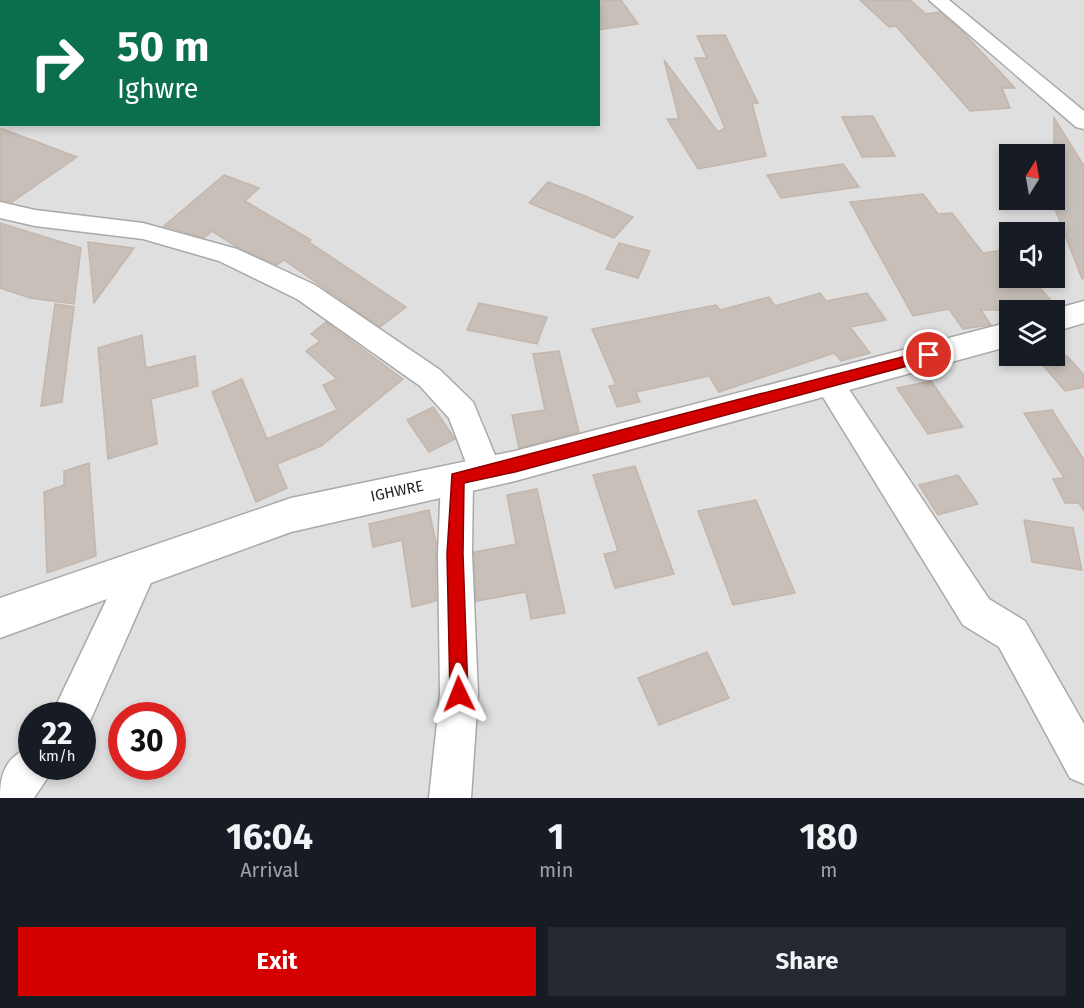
<!DOCTYPE html>
<html lang="en">
<head>
<meta charset="utf-8">
<style>
	:root { --surface:#171b24; --page:#242831; --text:#f1f3f6; --muted:#9ea1a6; --accent:#d40000 }
	body { margin:0; font-family:"Fira Sans",sans-serif; background:var(--page); color:var(--text); height:100vh; display:flex; flex-direction:column; font-size:22px; white-space:nowrap }
	* { box-sizing:border-box; margin:0 }
	p { font-size:20px; color:var(--muted) }
	.icon { flex:none; width:33px; height:33px; fill:none; stroke:currentColor; stroke-width:2; stroke-linecap:round; stroke-linejoin:round }
	.map { position:relative; height:798px; overflow:hidden }
	.details { display:flex; flex-direction:column; background:var(--surface); flex:1 }
	.details>* { flex:none }
	.guide { position:absolute; left:0px; top:0px; width:600px; height:126px; box-shadow:0 3px 9px #0003; background:#0b6e4f; color:#fff; overflow:hidden }
	.needle { width:39px; rotate:11deg }
	.tools { position:absolute; left:999px; top:144px; display:grid; gap:12px }
	.tools a { display:grid; place-items:center; width:66px; height:66px; border-radius:0px; background:var(--surface); box-shadow:0 3px 9px #0003; font-size:30px }
	.speed { position:absolute; left:18px; top:702px; display:flex; gap:12px; font-size:30px; font-weight:700; text-align:center }
	.speed>* { display:grid; place-content:center; width:78px; height:78px; border-radius:50%; background:var(--surface); box-shadow:0 3px 9px #0003; line-height:1 }
	.speed small { font-size:15px; font-weight:400 }
	.speed .limit { border:9px solid #d22; background:#fff; color:#111 }
	.pin { position:absolute; display:grid; place-items:center; width:51px; height:51px; color:#fff; margin:-26px; border:3px solid #fff; border-radius:50%; box-shadow:0 2px 6px #0007 }
	.me { position:absolute; width:66px; margin:-33px; rotate:358deg; stroke-linejoin:round; filter:drop-shadow(0 0 4px #0008) }
	.turn { display:flex; align-items:center; gap:21px; height:126px; padding:0 18px; font-size:27px }
	.turn .icon { width:78px; height:78px; stroke-width:2.5 }
	.turn b { display:block; font-size:42px; line-height:51px }
	.eta { display:flex; justify-content:space-evenly; align-items:center; height:102px; text-align:center }
	.eta b { font-size:36px; font-weight:700; line-height:42px }
	.primary-button { display:flex; gap:12px; margin-top:auto; padding:12px 18px }
	.primary-button a { flex:1; height:69px; border-radius:0px; background:var(--accent); color:#fff; font-size:24px; font-weight:700; line-height:69px; text-align:center }
	.primary-button a+a { background:var(--page); color:var(--text) }
	.map>svg:first-child { display:block }
	.residential { fill:#e0dfdf; fill-rule:evenodd }
	.building { fill:#c7bfb8; stroke:#c4b6ab; stroke-width:1.5 }
	.lines { fill:none; stroke-linecap:round; stroke-linejoin:round }
	.minor-casing { stroke:#a9a9a9; stroke-width:3 }
	.tertiary-casing { stroke:#a9a9a9; stroke-width:3 }
	.minor { fill:#fff; fill-rule:evenodd }
	.tertiary { fill:#fff; fill-rule:evenodd }
	.route { fill:#d40000; stroke:#8a0000; stroke-width:1.5 }
	.labels { text-anchor:middle; stroke-width:4.5; stroke-linejoin:round; paint-order:stroke }
	.street-label { font-size:15px; fill:#222; stroke:#fff }
</style>
</head>
<body>
<div class="map">
<svg width="1084" height="798" viewBox="0 0 1084 798">
	<rect width="100%" height="100%" fill="#f2efe9"/>
	<!-- residential -->
	<path class="residential" d="M0,0H1084V798H0ZM2,2H598V124H2ZM1010,154H1054V200H1010ZM1010,232H1054V278H1010ZM1010,310H1054V356H1010ZM32,716H82V766H32ZM122,716H172V766H122Z"/>
	<!-- building -->
	<g class="building">
		<polygon points="598,0 621,0 638,24 598,30"/>
		<polygon points="860,0 910,0 926,14 939,12 960,29 1015,88 1002,88 1010,108 970,111 896,26 889,27"/>
		<polygon points="725,35 758,103 752,103 766,156 698,169 667,119 679,119 664,60 718,132 725,128 695,58 707,58 697,36"/>
		<polygon points="873,116 895,156 862,157 842,117"/>
		<polygon points="1054,118 1084,166 1084,278 1082,279 1054,206"/>
		<polygon points="0,128 77,157 12,202 0,200"/>
		<polygon points="843,164 859,187 781,198 767,175"/>
		<polygon points="224,175 259,188 245,201 311,240 309,242 406,307 380,327 284,260 277,265 237,247 212,231 204,238 164,226"/>
		<polygon points="548,182 585,196 633,217 614,238 529,203"/>
		<polygon points="923,194 938,214 952,213 983,253 1010,249 1010,278 1031,278 1056,306 1049,310 981,310 991,325 963,329 949,309 913,316 850,202"/>
		<polygon points="0,223 81,248 74,304 30,298 0,288"/>
		<polygon points="88,242 134,248 94,303"/>
		<polygon points="619,243 650,251 638,278 606,269"/>
		<polygon points="820,293 826,301 867,293 886,320 850,327 870,353 841,361 834,353 719,392 709,376 636,392 640,402 617,407 609,386 616,385 592,329 716,305 720,310 769,297 775,306"/>
		<polygon points="479,303 547,317 537,344 467,330"/>
		<polygon points="55,304 74,307 62,402 41,406"/>
		<polygon points="326,322 403,379 321,446 277,464 287,488 256,502 212,392 242,379 267,439 337,410 323,385 337,379 306,351 320,341 311,334"/>
		<polygon points="142,335 146,368 195,356 198,386 151,399 157,444 108,459 98,348"/>
		<polygon points="559,351 579,432 519,448 512,415 545,410 533,354"/>
		<polygon points="1035,356 1067,356 1084,375 1084,387 1065,391"/>
		<polygon points="931,381 963,427 928,434 897,388"/>
		<polygon points="433,407 455,439 429,452 407,420"/>
		<polygon points="1052,410 1084,460 1084,511 1079,503 1065,503 1053,479 1064,478 1024,413"/>
		<polygon points="89,463 96,556 47,573 44,492 64,485 64,471"/>
		<polygon points="635,466 674,574 615,588 604,554 618,551 593,475"/>
		<polygon points="958,475 978,504 938,515 919,485"/>
		<polygon points="537,489 565,613 531,619 526,592 476,601 474,552 516,544 507,495"/>
		<polygon points="756,500 795,593 733,605 698,511"/>
		<polygon points="429,510 436,542 436,601 412,607 402,540 373,547 369,524"/>
		<polygon points="1024,520 1073,528 1082,570 1032,562"/>
		<polygon points="707,652 729,698 659,725 638,678"/>
	</g>
	<g class="lines">
		<!-- minor casing -->
		<g class="minor-casing">
			<g id="minor">
				<polygon points="929,0 949,0 1084,111 1084,129 1076,127"/>
				<polygon points="0,202 35,210 143,223 237,249 315,285 440,370 473,402 502,472 497,482 486,486 473,479 472,554 478,694 471,798 429,798 440,694 438,554 441,478 446,468 457,464 468,468 449,418 420,386 297,299 219,261 143,239 35,226 0,218"/>
				<polygon points="828,369 838,373 989,599 1025,621 1084,724 1084,784 1070,778 999,647 963,625 818,389 813,381 818,373"/>
				<polygon points="139,552 151,557 157,569 90,721 82,731 82,716 51,716 127,557"/>
				<path d="M32,746V766H52L46,780L34,798H0C0,772 6,757 32,746Z"/>
			</g>
		</g>
		<!-- tertiary casing -->
		<g class="tertiary-casing">
			<g id="tertiary">
				<polygon points="1084,301 1084,323 1054,332 1054,310 1051,310"/>
				<polygon points="1010,322 1010,346 515,481 291,532 0,638 0,598 291,498 515,451"/>
			</g>
		</g>
		<!-- minor -->
		<use href="#minor" class="minor"/>
		<!-- tertiary -->
		<use href="#tertiary" class="tertiary"/>
	</g>
	<!-- route -->
	<polygon class="route" points="929,350 935,355 933,359 515,472 464,483 463,554 468,694 465,701 459,703 453,701 450,694 447,554 452,474"/>
	<g class="labels">
		<!-- street labels -->
		<g class="street-label">
			<text transform="translate(397 491) rotate(-12)" y="5">IGHWRE</text>
		</g>
	</g>
</svg>
<div class="tools">
<a><svg class="needle" viewBox="-14 -14 28 28"><path d="M0-13l5 13h-10z" fill="#e53935"/><path d="M0 13l5-13h-10z" fill="#9ea1a6"/></svg></a>
<a><svg class="icon" aria-label="sound" viewBox="0 0 24 24"><path d="M4 9h4l5-4v14l-5-4H4zM17 9q2 3 0 6"/></svg></a>
<a><svg class="icon" aria-label="layers" viewBox="0 0 24 24"><path d="M12 4l9 5-9 5-9-5zM3 14l9 5 9-5"/></svg></a>
</div>
<div class="speed"><div>22<small>km/h</small></div><div class="limit">30</div></div>
<div class="pin" style="left:929px;top:355px;background:#d93025"><svg class="icon" aria-label="arrive" viewBox="0 0 24 24"><path d="M6 21V4h12l-3 4 3 4H6"/></svg></div>
<svg class="me" style="left:459px;top:694px" viewBox="-20 -20 40 40"><path d="M0-17L14 15 0 8-14 15z" fill="#d40000" stroke="#fff" stroke-width="4"/></svg>
<div class="guide">
<div class="turn"><svg class="icon" aria-label="right" viewBox="0 0 24 24"><path d="M7 20v-9h11M14 6l5 5-5 5"/></svg><div><b>50 m</b>Ighwre</div></div>
</div>
</div>
<section class="details">
<div class="eta">
<div><b>16:04</b><p>Arrival</p></div>
<div><b>1</b><p>min</p></div>
<div><b>180</b><p>m</p></div>
</div>
<div class="primary-button"><a>Exit</a><a>Share</a></div>
</section>
</body>
</html>
